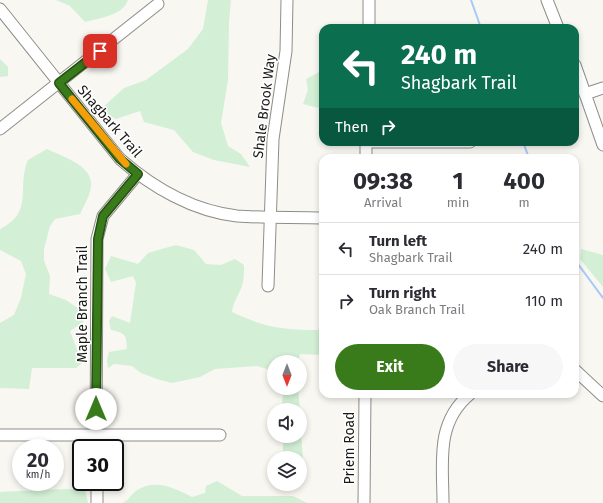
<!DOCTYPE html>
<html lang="en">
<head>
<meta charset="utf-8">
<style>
	:root { --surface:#fff; --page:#f7f7f7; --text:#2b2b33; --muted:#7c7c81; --line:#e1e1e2; --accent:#397b1a }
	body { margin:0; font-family:"Fira Sans",sans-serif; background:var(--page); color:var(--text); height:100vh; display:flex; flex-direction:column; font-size:15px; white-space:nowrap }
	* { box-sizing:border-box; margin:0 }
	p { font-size:13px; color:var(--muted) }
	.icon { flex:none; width:22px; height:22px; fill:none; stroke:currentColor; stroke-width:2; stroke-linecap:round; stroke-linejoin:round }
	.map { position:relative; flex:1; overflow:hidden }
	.side { position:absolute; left:319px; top:154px; width:260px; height:244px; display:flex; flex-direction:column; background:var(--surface); border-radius:12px; box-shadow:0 2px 6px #0003 }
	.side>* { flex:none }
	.hud { position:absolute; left:319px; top:24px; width:260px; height:122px; border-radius:12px; box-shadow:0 2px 6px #0003; background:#0b6e4f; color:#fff; overflow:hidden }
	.needle { width:26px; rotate:180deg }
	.buttons { position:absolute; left:267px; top:355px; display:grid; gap:8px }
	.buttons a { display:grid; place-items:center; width:40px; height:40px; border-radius:50%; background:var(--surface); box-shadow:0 2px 6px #0003; font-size:20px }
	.speed { position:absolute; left:12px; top:439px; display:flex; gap:8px; font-size:20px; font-weight:700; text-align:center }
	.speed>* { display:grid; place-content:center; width:52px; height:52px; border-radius:50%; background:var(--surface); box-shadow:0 2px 6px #0003; line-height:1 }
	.speed small { font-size:10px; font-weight:400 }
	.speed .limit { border:2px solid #111; border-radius:6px; background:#fff; color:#111 }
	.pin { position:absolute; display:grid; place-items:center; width:34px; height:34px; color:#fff; margin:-17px; border-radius:8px; box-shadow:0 2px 6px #0006 }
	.me { position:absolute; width:44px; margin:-22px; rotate:0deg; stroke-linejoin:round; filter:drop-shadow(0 0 3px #0008) }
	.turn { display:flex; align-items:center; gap:14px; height:84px; padding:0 16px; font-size:18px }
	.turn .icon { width:52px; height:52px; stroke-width:2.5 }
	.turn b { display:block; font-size:28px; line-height:34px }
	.then { display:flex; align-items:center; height:38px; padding:0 16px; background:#0003; gap:8px; font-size:15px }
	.eta { display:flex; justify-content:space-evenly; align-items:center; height:68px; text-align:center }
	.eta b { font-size:24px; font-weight:700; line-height:28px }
	.primary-button { display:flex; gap:8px; margin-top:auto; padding:8px 16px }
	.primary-button a { flex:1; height:46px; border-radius:24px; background:var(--accent); color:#fff; font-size:16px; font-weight:700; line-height:46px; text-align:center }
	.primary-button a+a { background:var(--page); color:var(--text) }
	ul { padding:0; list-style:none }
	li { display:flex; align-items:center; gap:12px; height:52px; padding:0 16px; border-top:1px solid var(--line) }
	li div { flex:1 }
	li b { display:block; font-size:15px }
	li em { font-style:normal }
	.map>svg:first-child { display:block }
	.green { fill:#d3efd5 }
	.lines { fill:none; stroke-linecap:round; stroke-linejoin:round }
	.stream { stroke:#a5caf5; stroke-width:2 }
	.minor-casing { stroke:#8f8d89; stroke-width:13 }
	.minor { stroke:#fff; stroke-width:11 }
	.route-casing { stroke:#255011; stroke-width:10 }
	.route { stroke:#397b1a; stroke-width:7 }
	.slow { stroke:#f59e0b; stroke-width:7 }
	.labels { text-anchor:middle; stroke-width:3; stroke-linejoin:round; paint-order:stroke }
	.street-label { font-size:14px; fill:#181816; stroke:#fff }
</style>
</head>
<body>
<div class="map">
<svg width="603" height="503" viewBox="0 0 603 503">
	<rect width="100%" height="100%" fill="#f8f7f2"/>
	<!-- green -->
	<g class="green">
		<path d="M56,0H128C122,16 99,18 85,22L70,6Z"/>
		<polygon points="208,0 231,0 229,22 228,80 221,123 228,146 241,154 250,167 214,160 193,152 174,130 144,122 140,111 116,119 100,110 124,88 146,80 188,49 203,29"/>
		<polygon points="0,59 8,67 8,76 0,77"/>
		<polygon points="323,70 323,109 303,104 308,90 306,79"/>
		<path d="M47,149C61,156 89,164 91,182C92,193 84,205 80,214L55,219L50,226L44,249V261L50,276L49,294L66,300L85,313L83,322L70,331L82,363L76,368H32L29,389L0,388V323L14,315L21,298L26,274L21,261L0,250V229C35,212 16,188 28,160Z"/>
		<path d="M176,245L194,250L206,264L221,265L235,259L244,265C244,274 244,282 240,291C237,298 233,303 232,312C264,327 282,330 318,330L323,320V355L300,354L298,362H274V371L257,366L215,369L200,377L172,383L157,379L141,373L132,366L114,364L108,368L107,361L109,352L127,349C126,335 126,333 111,330L109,321L112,316L130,323L136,283L133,276L111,282L105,269L111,256L138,264L148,253Z"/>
		<polygon points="581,249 603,255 603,287 580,259"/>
		<polygon points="283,388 298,388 300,410 282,410"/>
		<polygon points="300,413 303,463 300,463 300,458 283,458 283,436 300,436"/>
		<path d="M217,481L242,496H293L307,503H122C129,501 130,495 136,491C155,478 174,488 192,497L205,493L206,486Z"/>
		<polygon points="66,489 85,490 88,503 0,503 0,492"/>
	</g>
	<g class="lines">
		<!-- stream -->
		<g class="stream">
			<polyline points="471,0 481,28"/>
			<polyline points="523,142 529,158"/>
			<polyline points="575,260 603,298"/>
		</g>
		<!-- minor casing -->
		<g class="minor-casing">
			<g id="minor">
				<polyline points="547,0 558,28"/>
				<path d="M0,9L120,159C152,187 193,211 237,216C265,218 295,217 323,218"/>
				<polyline points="369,28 369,0"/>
				<polyline points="575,65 603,145"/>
				<polyline points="585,94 603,88"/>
				<polyline points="0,129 158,4"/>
				<polyline points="366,158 366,142 470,142"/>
				<polyline points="268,286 273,139 286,51 287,0"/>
				<polyline points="575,370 603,396"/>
				<polyline points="0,435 220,435"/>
				<polyline points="96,448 97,239 103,216 138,174"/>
				<polyline points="97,482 97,503"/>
				<polyline points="364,503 365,394"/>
				<path d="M443,503C443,463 435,423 470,394"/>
			</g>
		</g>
		<!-- minor -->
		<use href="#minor" class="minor"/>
	</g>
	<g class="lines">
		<!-- route casing -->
		<g class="route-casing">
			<polyline id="route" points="96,409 98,239 103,216 138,174 120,159 59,83 100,51"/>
		</g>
		<!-- route -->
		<use href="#route" class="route"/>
		<!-- slow -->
		<polyline class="slow" points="72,99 126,164"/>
	</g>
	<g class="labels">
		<!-- street labels -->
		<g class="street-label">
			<text transform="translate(264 106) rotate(-83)" y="5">Shale Brook Way</text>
			<text transform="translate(110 121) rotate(49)" y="5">Shagbark Trail</text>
			<text transform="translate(82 304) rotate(-90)" y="5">Maple Branch Trail</text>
			<text transform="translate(349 448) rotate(-90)" y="5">Priem Road</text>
		</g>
	</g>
</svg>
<div class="buttons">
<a><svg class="needle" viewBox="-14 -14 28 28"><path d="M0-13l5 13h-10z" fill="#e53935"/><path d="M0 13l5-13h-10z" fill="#7c7c81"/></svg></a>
<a><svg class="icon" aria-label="sound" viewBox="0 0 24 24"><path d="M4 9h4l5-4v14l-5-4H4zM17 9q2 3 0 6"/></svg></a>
<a><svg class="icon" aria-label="layers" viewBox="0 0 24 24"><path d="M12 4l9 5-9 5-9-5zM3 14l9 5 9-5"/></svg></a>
</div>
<div class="speed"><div>20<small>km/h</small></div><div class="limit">30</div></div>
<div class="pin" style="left:100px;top:51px;background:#d93025"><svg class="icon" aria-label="arrive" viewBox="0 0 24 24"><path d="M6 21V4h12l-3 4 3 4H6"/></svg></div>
<svg class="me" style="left:96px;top:409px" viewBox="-20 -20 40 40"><circle r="19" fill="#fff"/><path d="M0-13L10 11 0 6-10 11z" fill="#397b1a"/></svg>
<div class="hud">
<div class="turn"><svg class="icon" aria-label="left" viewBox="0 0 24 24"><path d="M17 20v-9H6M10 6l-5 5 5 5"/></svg><div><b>240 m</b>Shagbark Trail</div></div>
<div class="then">Then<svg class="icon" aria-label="right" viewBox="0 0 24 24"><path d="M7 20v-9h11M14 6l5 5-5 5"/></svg></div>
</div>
<section class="side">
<div class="eta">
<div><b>09:38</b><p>Arrival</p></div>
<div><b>1</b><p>min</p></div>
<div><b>400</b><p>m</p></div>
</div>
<ul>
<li><svg class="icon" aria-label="left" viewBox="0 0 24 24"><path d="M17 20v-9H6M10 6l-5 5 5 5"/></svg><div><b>Turn left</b><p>Shagbark Trail</p></div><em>240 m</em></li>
<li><svg class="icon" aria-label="right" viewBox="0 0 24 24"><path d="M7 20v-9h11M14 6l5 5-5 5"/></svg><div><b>Turn right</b><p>Oak Branch Trail</p></div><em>110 m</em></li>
</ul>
<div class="primary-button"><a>Exit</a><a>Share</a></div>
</section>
</div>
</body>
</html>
